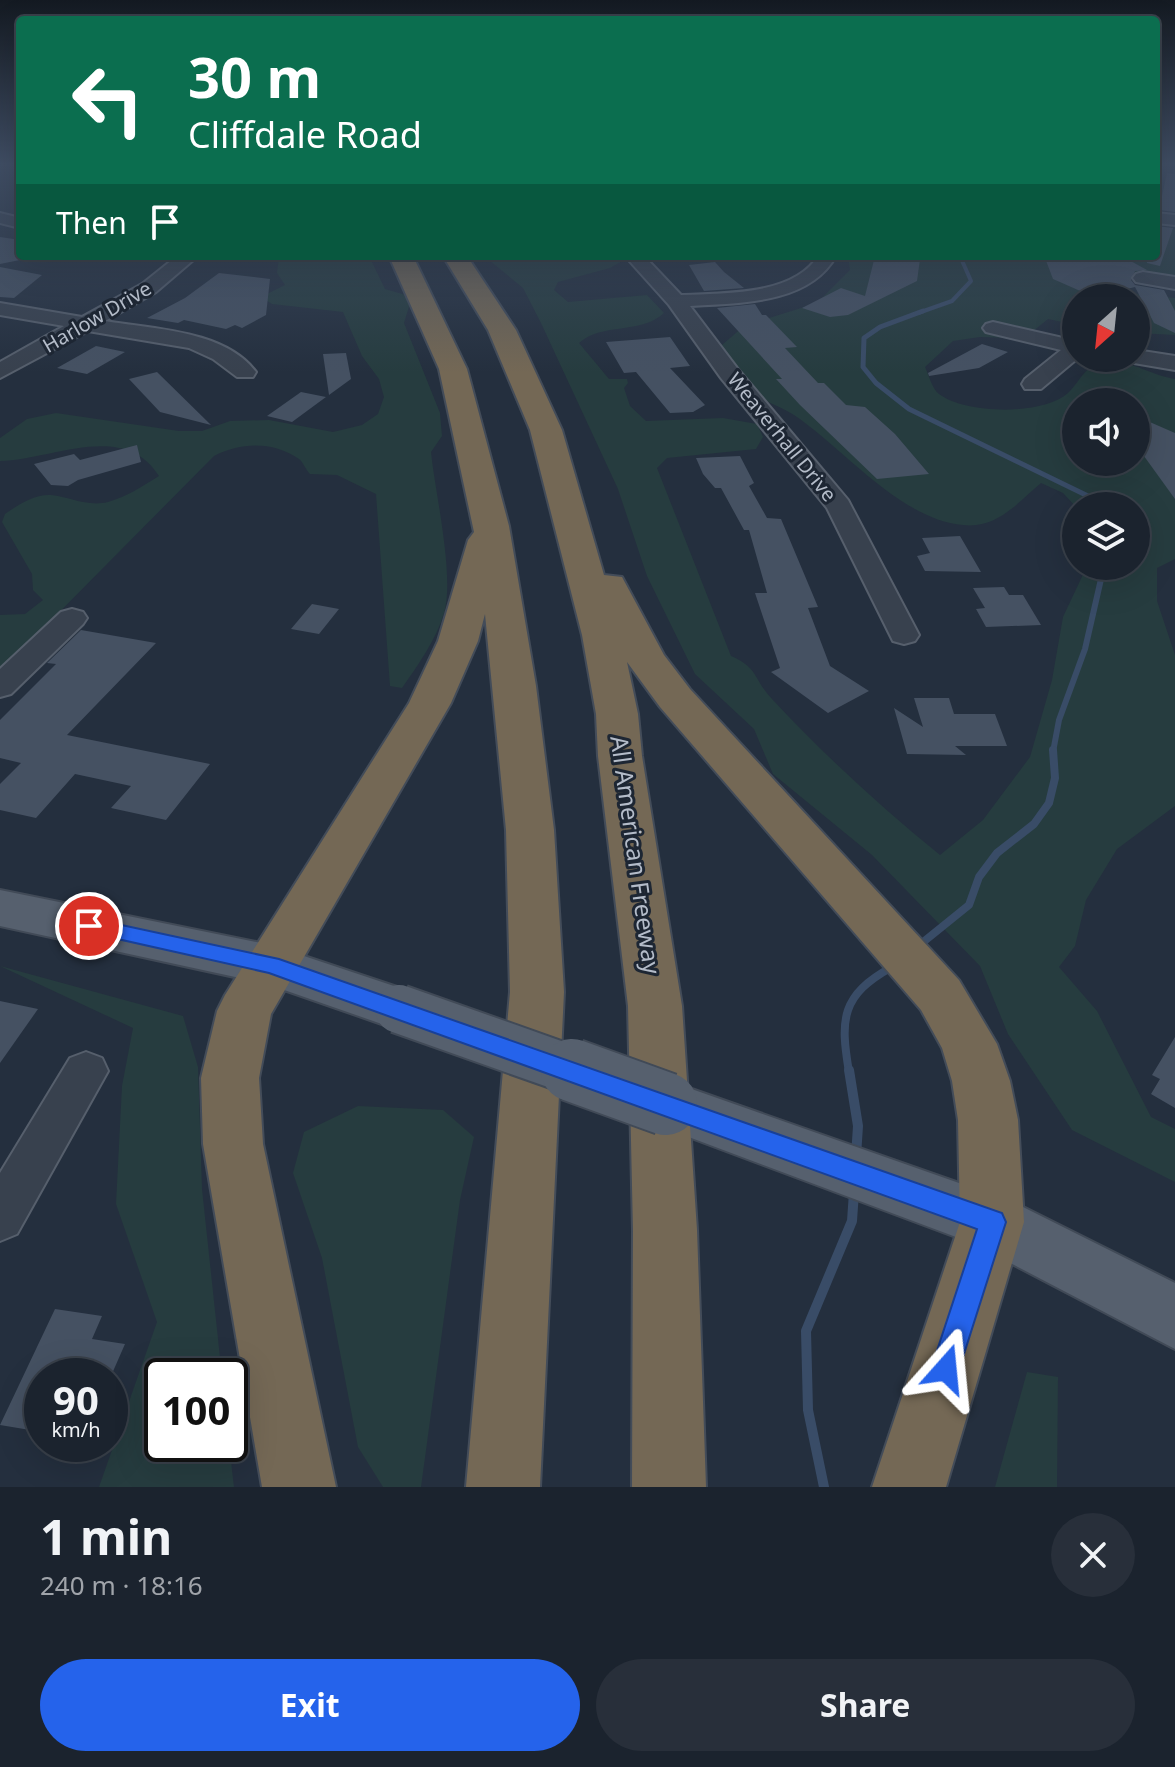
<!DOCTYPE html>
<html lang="en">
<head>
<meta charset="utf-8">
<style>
	:root { --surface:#1b232e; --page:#282f3a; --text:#f1f3f6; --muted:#a0a4aa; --line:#39404a; --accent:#2563eb }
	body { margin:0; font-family:"Noto Sans",sans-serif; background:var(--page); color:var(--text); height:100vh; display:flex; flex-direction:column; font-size:30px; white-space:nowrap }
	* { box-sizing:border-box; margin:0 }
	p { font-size:26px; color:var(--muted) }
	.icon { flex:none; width:44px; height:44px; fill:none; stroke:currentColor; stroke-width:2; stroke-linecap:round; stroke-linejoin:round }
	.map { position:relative; height:1487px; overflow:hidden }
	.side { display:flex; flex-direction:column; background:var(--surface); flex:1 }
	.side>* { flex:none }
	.banner { position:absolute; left:16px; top:16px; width:1144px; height:244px; border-radius:8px; box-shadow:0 8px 32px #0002,0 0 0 2px var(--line); background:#0b6e4f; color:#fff; overflow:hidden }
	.needle { width:52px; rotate:207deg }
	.controls { position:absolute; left:1062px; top:284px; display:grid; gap:16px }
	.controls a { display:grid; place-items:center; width:88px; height:88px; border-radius:50%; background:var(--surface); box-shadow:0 8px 32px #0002,0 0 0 2px var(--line); font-size:40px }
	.speed { position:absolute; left:24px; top:1358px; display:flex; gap:16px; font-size:40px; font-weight:700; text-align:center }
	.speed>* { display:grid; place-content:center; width:104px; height:104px; border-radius:50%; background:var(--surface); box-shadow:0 8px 32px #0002,0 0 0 2px var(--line); line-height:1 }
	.speed small { font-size:20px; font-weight:400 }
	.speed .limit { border:4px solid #111; border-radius:12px; background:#fff; color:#111 }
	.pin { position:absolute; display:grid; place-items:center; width:68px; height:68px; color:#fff; margin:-34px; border:4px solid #fff; border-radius:50%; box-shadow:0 2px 8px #0007 }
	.me { position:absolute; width:88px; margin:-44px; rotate:18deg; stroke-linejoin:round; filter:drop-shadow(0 0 6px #0008) }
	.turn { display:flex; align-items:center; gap:28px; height:168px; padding:0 40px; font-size:36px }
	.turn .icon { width:104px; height:104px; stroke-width:2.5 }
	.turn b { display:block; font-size:56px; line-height:68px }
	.then { display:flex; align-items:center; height:76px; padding:0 40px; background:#0003; gap:16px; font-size:30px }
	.round { display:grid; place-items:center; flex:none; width:84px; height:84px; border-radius:42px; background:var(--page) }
	.head { display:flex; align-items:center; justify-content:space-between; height:136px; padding:0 40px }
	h1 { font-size:48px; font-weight:700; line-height:60px }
	.button { display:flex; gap:16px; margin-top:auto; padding:16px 40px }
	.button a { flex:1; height:92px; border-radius:48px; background:var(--accent); color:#fff; font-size:32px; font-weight:700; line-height:92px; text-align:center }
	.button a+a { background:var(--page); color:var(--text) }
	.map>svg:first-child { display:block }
	.green { fill:#263c3f; fill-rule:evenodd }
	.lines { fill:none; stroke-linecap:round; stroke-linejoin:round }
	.stream-far4 { stroke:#394c67; stroke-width:4 }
	.stream-far3 { stroke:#394c67; stroke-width:5 }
	.stream-far2 { stroke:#394c67; stroke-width:6 }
	.stream-far1 { stroke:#394c67; stroke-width:8 }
	.stream { stroke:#394c67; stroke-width:10 }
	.building { fill:#455162 }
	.minor-casing { stroke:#565f6c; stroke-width:4 }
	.major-casing { stroke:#414a57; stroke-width:4 }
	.highway-casing { stroke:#434c59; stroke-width:4 }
	.minor { fill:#38414e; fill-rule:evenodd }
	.major { fill:#56606e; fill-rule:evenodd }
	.highway { fill:#746855; fill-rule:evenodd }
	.major-bridge-far1-casing { stroke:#414a57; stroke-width:52; stroke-linecap:butt }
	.major-bridge-casing { stroke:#414a57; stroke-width:66; stroke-linecap:butt }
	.major-bridge-far1 { stroke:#56606e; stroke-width:48 }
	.major-bridge { stroke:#56606e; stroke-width:62 }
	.route { fill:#2563eb; stroke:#184099; stroke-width:2 }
	.labels { text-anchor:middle; stroke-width:6; stroke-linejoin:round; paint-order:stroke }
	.far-street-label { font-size:20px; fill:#b4bcc9; stroke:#1d2633 }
	.street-label { font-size:24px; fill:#b4bcc9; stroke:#1d2633 }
</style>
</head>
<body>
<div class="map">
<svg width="1175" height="1487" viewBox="0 0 1175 1487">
	<rect width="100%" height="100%" fill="#242f3e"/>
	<!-- green -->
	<g class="green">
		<polygon points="1156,226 1175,229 1175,279 1100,267 1083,258 1068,256 1156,256"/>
		<path d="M279,256H369L385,289L406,295L411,300L404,323L440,413L442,436L431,452C435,492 455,577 444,613C436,640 418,665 402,688L390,686L376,494L337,475L310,474C306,470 303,462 299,459C273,441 241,442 214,456L0,672V615L25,614L43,600L33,590L32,574L2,522L5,514C18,505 34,494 51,495C70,497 87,507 108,502C126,497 143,486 159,476C124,420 52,460 0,461V438L27,419L56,413L179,431H202L230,421L269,420L333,432L362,425L378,414L384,397L379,379L362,356L343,312L272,304L261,297L285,285L277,273Z"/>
		<path d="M484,256H623L624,260L610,268L558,282L554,290L568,302L647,295L664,313C640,335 603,322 579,343L609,379H627L628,383L624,388L630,406L646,421L723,418L757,424L763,437L756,449L667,458L657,468L731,656C759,668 753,679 772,699C823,754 881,807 940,855L983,820L1030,757L1052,680L1063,617L1087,566H1136V506L1076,507L1063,493L1041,483C1017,503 997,529 963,525C901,520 843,448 794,415C776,403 750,397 734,383C726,376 721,361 715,351L744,326L817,303L850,270L848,256H1062L1057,262L1102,290L1175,298V335L1136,333V298H1076V325L1048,319L1032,332L1013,338L980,337L953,341L925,367C929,375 932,389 939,394C965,414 1042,416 1068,393C1081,381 1086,361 1110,361C1131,361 1154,376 1175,379V559L1157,568V601L1175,655V806L1117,849L1086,900L1075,946L1059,967L1097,1011L1151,1117L1175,1129V1182L1072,1130L1008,1034L980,966L872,855L773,774L754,729L695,674L647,576L618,489L541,323L523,288ZM1076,402H1136V462H1076Z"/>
		<polygon points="0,966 183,1016 198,1067 202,1189 222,1376 162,1376 162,1444 229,1444 234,1487 99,1487 157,1322 116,1204 122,1086 133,1028"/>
		<polygon points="358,1106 443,1110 474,1137 460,1200 421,1487 383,1487 358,1447 322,1258 293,1173 304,1132"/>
		<polygon points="1027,1372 1058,1377 1057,1487 995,1487"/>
	</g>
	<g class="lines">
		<!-- stream-far4 -->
		<polyline class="stream-far4" points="918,313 952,301 971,281 960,256"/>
		<!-- stream-far3 -->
		<polyline class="stream-far3" points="923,311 880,327 864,338 863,367 876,383 909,409 1090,497 1093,504"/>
		<!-- stream-far2 -->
		<g class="stream-far2">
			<polyline points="1092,502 1094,506"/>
			<polyline points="1053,752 1059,720 1085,649 1104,566"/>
		</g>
		<!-- stream-far1 -->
		<g class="stream-far1">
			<polyline points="917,947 969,905 979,877 997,853 1034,824 1049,803 1055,778 1053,750"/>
			<path d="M849,1072C840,1019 841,995 892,967"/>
		</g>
		<!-- stream -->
		<g class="stream">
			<polyline points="849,1070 858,1126 856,1156"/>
			<polyline points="824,1487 808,1410 806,1331 852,1221 854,1192"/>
		</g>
	</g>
	<!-- building -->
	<g class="building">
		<polygon points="1167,173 1175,174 1175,212 1159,210"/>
		<polygon points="1156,226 1173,228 1160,266 1147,263 1148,256 1156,256"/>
		<polygon points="0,237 20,240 20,260 0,264"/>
		<polygon points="875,256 920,259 917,281 848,315 830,317 802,308 841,288 865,296"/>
		<polygon points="1045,258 1127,259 1147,270 1135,271 1131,280 1135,285 1164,290 1175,311 1175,333 1154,323 1135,287 1094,297 1053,279"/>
		<polygon points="715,262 724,272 744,288 704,291 689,265"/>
		<polygon points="0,267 42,275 14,298 0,297"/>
		<polygon points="219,273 270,279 266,315 242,328 235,325 226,329 184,320 178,323 147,318 185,298"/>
		<polygon points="755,304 762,315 766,315 797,347 785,348 818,383 824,383 846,405 865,407 895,434 929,474 877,479 800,405 776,379 782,379 717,308"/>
		<polygon points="670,337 690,366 670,368 705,405 693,412 670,413 636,372 624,373 606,342"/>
		<polygon points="982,344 1008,352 979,368 929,376 928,373"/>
		<polygon points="96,346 125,352 87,374 57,368"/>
		<polygon points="346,353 351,379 329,395 323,354"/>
		<polygon points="157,372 211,425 160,412 129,379"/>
		<polygon points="301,392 326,397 292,422 267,416"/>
		<polygon points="1136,416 1175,433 1175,499 1136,445"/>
		<polygon points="137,445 141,462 78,480 68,486 51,485 34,464 74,454 80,460"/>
		<polygon points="740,456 754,483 749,486 767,518 781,519 818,607 808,608 830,666 869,691 828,713 771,672 780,668 755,593 767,593 749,530 744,530 721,488 715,488 703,474 696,458"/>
		<polygon points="960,536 981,572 925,571 917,556 930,553 922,538"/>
		<polygon points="1004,587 1009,595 1023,595 1041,625 986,627 976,609 985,608 973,588"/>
		<polygon points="312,604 339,609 319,634 291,629"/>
		<polygon points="81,630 156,643 67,735 210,764 166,820 111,808 131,786 75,774 36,818 0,810 0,784 21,763 0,758 0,720 56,664 47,663"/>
		<polygon points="914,698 949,698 954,714 995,714 1007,746 955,746 966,755 907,754 894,708 923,727"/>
		<polygon points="0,1001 38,1009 0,1063"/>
		<polygon points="1175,1037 1175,1108 1151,1094 1160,1079 1152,1075"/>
		<polygon points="55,1309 102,1316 92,1339 125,1344 111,1376 42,1376 42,1432 0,1425"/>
	</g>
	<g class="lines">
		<!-- minor casing -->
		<g class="minor-casing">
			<g id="minor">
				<polygon points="0,213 20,218 20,228 0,223"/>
				<polygon points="1156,213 1175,215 1175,225 1156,223"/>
				<path d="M177,256H198L156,292L105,321C152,329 225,330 256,372L253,377H237L213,359L189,348L88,331L0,378V362L64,326L0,315V303L82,317L142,284Z"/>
				<path d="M625,256H644L681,295C723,293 793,296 818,256H836C809,304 740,303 690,306L737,368L848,500L919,635L915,641L904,644L893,641L827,508L721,378L669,305Z"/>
				<polygon points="1143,272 1175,277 1175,289 1136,282 1133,278 1136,274"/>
				<polygon points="993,322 1076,341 1078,358 1041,389 1025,389 1022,384 1025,379 1061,350 986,332 983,328 986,324"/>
				<polygon points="1136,350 1175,356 1175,370 1128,362 1126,358 1136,358"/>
				<polygon points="72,609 83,612 87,618 83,624 11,694 0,697 0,669 61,612"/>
				<polygon points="86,1052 102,1058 108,1071 17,1234 0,1241 0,1173 70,1058"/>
			</g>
		</g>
		<!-- major casing -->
		<g class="major-casing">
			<g id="major">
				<polygon points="0,890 271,945 418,994 425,1009 418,1024 399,1030 267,984 0,926"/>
				<polygon points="666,1080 1013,1202 1175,1283 1175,1349 972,1243 646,1121 638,1104 646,1087"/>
			</g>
		</g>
		<!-- highway casing -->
		<g class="highway-casing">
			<g id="highway">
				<polygon points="389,256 413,256 467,369 509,526 536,686 554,830 564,992 540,1487 466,1487 510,992 506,830 485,614 478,641 451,703 271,1014 259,1078 263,1144 336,1487 262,1487 203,1144 201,1078 217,1011 225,995 409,703 438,641 468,540 474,532 439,369"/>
				<polygon points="443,256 467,256 516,330 562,430 604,575 622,577 664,655 690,689 959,980 997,1044 1010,1081 1018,1120 1024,1222 946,1487 872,1487 960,1222 958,1120 952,1081 942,1048 921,1010 660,707 627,662 638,714 642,756 682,1006 697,1230 706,1487 632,1487 633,1230 628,1006 598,756 596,714 582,635 530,430 488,330"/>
			</g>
		</g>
		<!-- minor -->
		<use href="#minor" class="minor"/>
		<!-- major -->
		<use href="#major" class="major"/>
		<!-- highway -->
		<use href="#highway" class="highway"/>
		<!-- major-bridge-far1 casing -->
		<g class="major-bridge-far1-casing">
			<polyline id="major-bridge-far1" points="399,1009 577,1072"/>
		</g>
		<!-- major-bridge casing -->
		<g class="major-bridge-casing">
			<polyline id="major-bridge" points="572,1070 666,1104"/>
		</g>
		<!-- major-bridge-far1 -->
		<use href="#major-bridge-far1" class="major-bridge-far1"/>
		<!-- major-bridge -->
		<use href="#major-bridge" class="major-bridge"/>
	</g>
	<!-- sky -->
	<linearGradient id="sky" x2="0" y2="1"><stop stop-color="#141a22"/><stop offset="0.44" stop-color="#3f4d63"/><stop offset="1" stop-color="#3f4d63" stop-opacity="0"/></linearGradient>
	<rect width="1175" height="373" fill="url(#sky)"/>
	<!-- route -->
	<polygon class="route" points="89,918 279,959 1002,1213 1006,1222 956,1379 946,1384 936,1379 931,1369 977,1229 269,973 82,931 79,926 82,920"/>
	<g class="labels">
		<!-- far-street labels -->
		<g class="far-street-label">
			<text transform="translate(97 317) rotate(-30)" y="7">Harlow Drive</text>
			<text transform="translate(782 437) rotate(51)" y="7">Weaverhall Drive</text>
		</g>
		<!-- street labels -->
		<g class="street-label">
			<text transform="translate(635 855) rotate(82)" y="8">All American Freeway</text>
		</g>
	</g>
</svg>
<div class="controls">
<a><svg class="needle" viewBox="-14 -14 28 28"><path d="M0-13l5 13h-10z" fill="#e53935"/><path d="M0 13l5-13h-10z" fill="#a0a4aa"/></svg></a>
<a><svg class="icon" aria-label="sound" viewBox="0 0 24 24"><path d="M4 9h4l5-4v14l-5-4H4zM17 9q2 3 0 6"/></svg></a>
<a><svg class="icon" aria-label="layers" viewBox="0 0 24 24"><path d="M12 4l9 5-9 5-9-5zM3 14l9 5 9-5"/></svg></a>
</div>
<div class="speed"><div>90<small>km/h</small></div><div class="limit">100</div></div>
<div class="pin" style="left:89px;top:926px;background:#d93025"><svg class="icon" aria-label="arrive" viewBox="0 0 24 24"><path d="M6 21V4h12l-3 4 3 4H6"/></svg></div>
<svg class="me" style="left:946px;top:1369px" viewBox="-20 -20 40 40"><path d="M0-17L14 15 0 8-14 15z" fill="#2563eb" stroke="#fff" stroke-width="4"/></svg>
<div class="banner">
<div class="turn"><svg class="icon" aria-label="left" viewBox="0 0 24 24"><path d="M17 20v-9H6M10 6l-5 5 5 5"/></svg><div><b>30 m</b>Cliffdale Road</div></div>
<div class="then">Then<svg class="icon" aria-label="arrive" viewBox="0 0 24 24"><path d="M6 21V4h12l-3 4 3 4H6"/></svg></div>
</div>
</div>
<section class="side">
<div class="head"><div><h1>1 min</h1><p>240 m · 18:16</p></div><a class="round"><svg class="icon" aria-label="close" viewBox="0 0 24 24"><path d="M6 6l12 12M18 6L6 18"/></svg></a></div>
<div class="button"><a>Exit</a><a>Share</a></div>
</section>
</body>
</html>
